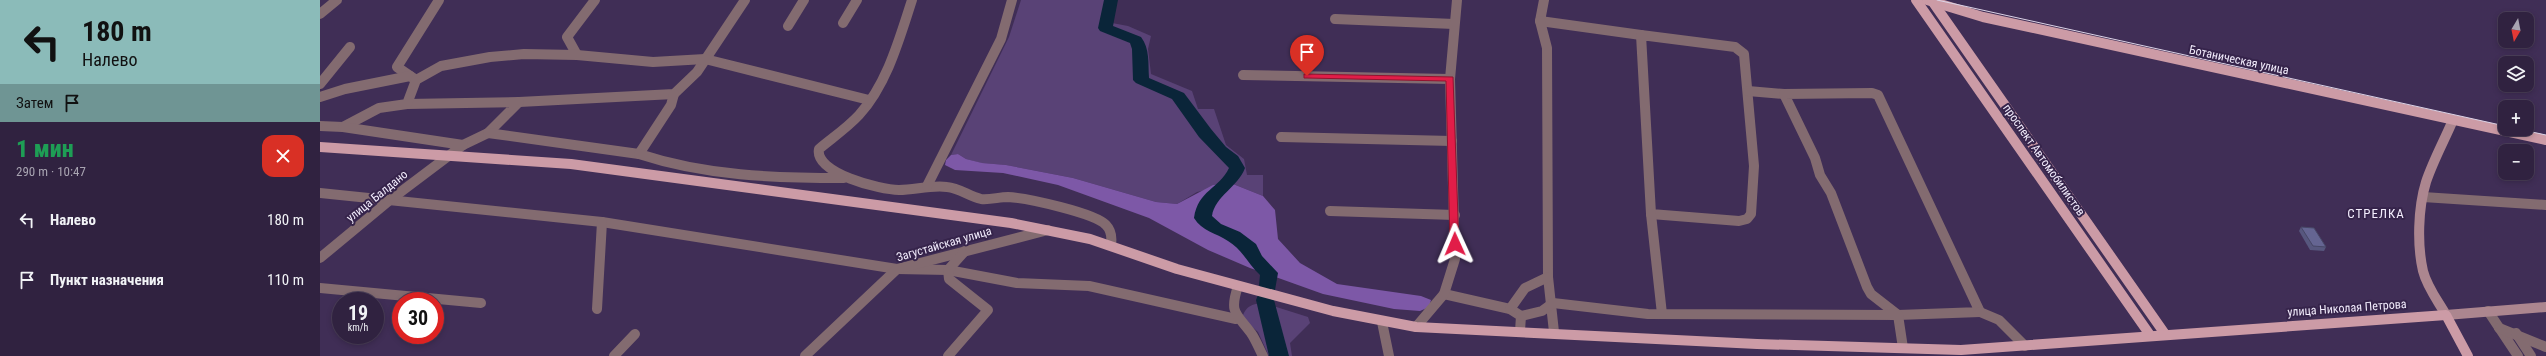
<!DOCTYPE html>
<html lang="ru">
<head>
<meta charset="utf-8">
<style>
	:root { --surface:#302240; --page:#382a47; --text:#f1f3f6; --muted:#a8a4b1; --line:#4b3f59 }
	body { margin:0; font-family:"Roboto Condensed",sans-serif; background:var(--page); color:var(--text); height:100vh; display:flex; flex-direction:column; font-size:15px; white-space:nowrap }
	* { box-sizing:border-box; margin:0 }
	p { font-size:13px; color:var(--muted) }
	.icon { flex:none; width:22px; height:22px; fill:none; stroke:currentColor; stroke-width:2; stroke-linecap:round; stroke-linejoin:round }
	.map { position:relative; flex:1; overflow:hidden }
	.drawer { display:flex; flex-direction:column; background:var(--surface); width:320px }
	.drawer>* { flex:none }
	.hud { background:#8bbbb9; color:#111; overflow:hidden }
	.needle { width:26px; rotate:190deg }
	.controls { position:absolute; left:2178px; top:12px; display:grid; gap:8px }
	.controls a { display:grid; place-items:center; width:36px; height:36px; border-radius:8px; background:var(--surface); box-shadow:0 2px 6px #0003,0 0 0 1px var(--line); font-size:20px }
	.speed { position:absolute; left:12px; top:292px; display:flex; gap:8px; font-size:20px; font-weight:700; text-align:center }
	.speed>* { display:grid; place-content:center; width:52px; height:52px; border-radius:50%; background:var(--surface); box-shadow:0 2px 6px #0003,0 0 0 1px var(--line); line-height:1 }
	.speed small { font-size:10px; font-weight:400 }
	.speed .limit { border:6px solid #d22; background:#fff; color:#111 }
	.pin { position:absolute; display:grid; place-items:center; width:34px; height:34px; color:#fff; margin:-41px -17px; border-radius:50% 50% 50% 0; rotate:-45deg; box-shadow:0 0 4px #0007 }
	.pin .icon { rotate:45deg }
	.me { position:absolute; width:44px; margin:-22px; rotate:359deg; stroke-linejoin:round; filter:drop-shadow(0 0 3px #0008) }
	.turn { display:flex; align-items:center; gap:14px; height:84px; padding:0 16px; font-size:18px }
	.turn .icon { width:52px; height:52px; stroke-width:2.5 }
	.turn b { display:block; font-size:28px; line-height:34px }
	.then { display:flex; align-items:center; height:38px; padding:0 16px; background:#0003; gap:8px; font-size:15px }
	.round { display:grid; place-items:center; flex:none; width:42px; height:42px; border-radius:12px; background:var(--page) }
	.headline { display:flex; align-items:center; justify-content:space-between; height:68px; padding:0 16px }
	h1 { font-size:24px; font-weight:800; line-height:30px; color:#1e9e55 }
	ul { padding:0; list-style:none }
	li { display:flex; align-items:center; gap:12px; height:60px; padding:0 16px }
	li div { flex:1 }
	li b { display:block; font-size:15px }
	li em { font-style:normal }
	main { display:flex; flex:1; min-height:0 }
	.map>svg:first-child { display:block }
	.green { fill:#594276 }
	.forest { fill:#7d58a7 }
	.lines { fill:none; stroke-linecap:round; stroke-linejoin:round }
	.river { fill:#0a2539; fill-rule:evenodd }
	.street { stroke:#836b70; stroke-width:10 }
	.secondary { stroke:#ac868f; stroke-width:10 }
	.primary { stroke:#cc9ba6; stroke-width:10 }
	.tram { stroke:#dbd3e6; stroke-width:1 }
	.wall { fill:#57577e }
	.building { fill:#656592; stroke:#474766 }
	.route { fill:#e11d48; stroke:#92132f }
	.labels { text-anchor:middle; stroke-width:4; stroke-linejoin:round; paint-order:stroke }
	.street-label { font-size:12px; fill:#f3edfd; stroke:#36244b }
	.neighbourhood-label { font-size:13px; letter-spacing:1px; fill:#f3edfd; stroke:#36244b }
</style>
</head>
<body>
<main>
<section class="drawer">
<div class="hud">
<div class="turn"><svg class="icon" aria-label="left" viewBox="0 0 24 24"><path d="M17 20v-9H6M10 6l-5 5 5 5"/></svg><div><b>180 m</b>Налево</div></div>
<div class="then">Затем<svg class="icon" aria-label="arrive" viewBox="0 0 24 24"><path d="M6 21V4h12l-3 4 3 4H6"/></svg></div>
</div>
<div class="headline"><div><h1>1 мин</h1><p>290 m · 10:47</p></div><a class="round" style="background:#d93025;color:#fff"><svg class="icon" aria-label="close" viewBox="0 0 24 24"><path d="M6 6l12 12M18 6L6 18"/></svg></a></div>
<ul>
<li><svg class="icon" aria-label="left" viewBox="0 0 24 24"><path d="M17 20v-9H6M10 6l-5 5 5 5"/></svg><div><b>Налево</b></div><em>180 m</em></li>
<li><svg class="icon" aria-label="arrive" viewBox="0 0 24 24"><path d="M6 21V4h12l-3 4 3 4H6"/></svg><div><b>Пункт назначения</b></div><em>110 m</em></li>
</ul>
</section>
<div class="map">
<svg width="2226" height="356" viewBox="0 0 2226 356">
	<rect width="100%" height="100%" fill="#402e56"/>
	<!-- green -->
	<g class="green">
		<polygon points="701,0 795,0 792,23 808,26 831,36 828,49 831,74 872,91 878,109 894,109 906,145 924,159 927,175 943,175 943,196 913,184 877,192 857,204 836,202 753,178 686,165 661,163 646,159 638,154 631,155 689,37"/>
		<path d="M944,303L988,317L990,323L970,343L972,356H949L938,332L922,318C926,306 931,304 944,303Z"/>
	</g>
	<!-- forest -->
	<polygon class="forest" points="638,154 646,159 662,163 686,165 753,178 836,202 857,204 893,185 913,184 943,196 955,210 958,239 980,263 1017,284 1101,296 1111,300 1109,307 1100,311 1074,309 1003,294 930,268 888,250 829,218 738,185 683,173 635,170 625,165 626,160 631,155"/>
	<g class="lines">
		<!-- river -->
		<g class="river">
			<path d="M784,0H798L793,26L821,37C830,49 828,63 829,78L864,93L891,129L906,147L918,156L925,168C918,187 895,196 892,216L901,224L920,232L936,244L942,256L958,273L955,290L948,292L941,290L939,285L940,275C928,264 922,249 908,241C896,233 882,231 874,218C878,190 899,189 909,168L879,137L852,99L816,83L813,80L812,49L810,43L780,31L778,28Z"/>
			<polygon points="945,293 952,295 954,300 969,356 949,356 936,300 938,295"/>
		</g>
		<!-- street -->
		<g class="street">
			<path d="M592,0C579,40 567,84 539,115C527,128 512,138 499,149C494,173 560,190 579,190C595,190 610,185 627,187C639,188 649,196 661,199C670,200 679,197 688,197C707,198 775,213 786,225C792,231 792,238 791,245"/>
			<polyline points="1224,0 1220,21 1321,35"/>
			<polyline points="0,14 17,0"/>
			<polyline points="1015,19 1134,24"/>
			<polyline points="1220,21 1227,48 1228,277 1234,332"/>
			<polyline points="523,23 537,0"/>
			<polyline points="468,26 484,0"/>
			<polygon points="1321,35 1415,47 1424,54 1434,166 1431,214 1427,219 1419,221 1331,214"/>
			<polyline points="257,55 247,37 275,0"/>
			<polyline points="923,75 1130,79"/>
			<polyline points="96,80 77,67 119,0"/>
			<polyline points="0,84 30,47"/>
			<polyline points="1428,91 1464,94"/>
			<polygon points="1552,93 1558,95 1660,312 1578,315 1551,294 1547,287 1511,193 1500,175 1495,158 1464,94"/>
			<polyline points="0,97 25,89 90,76"/>
			<polyline points="199,102 354,94 377,72 425,0"/>
			<polyline points="87,104 199,102 168,133 143,145"/>
			<polyline points="0,126 23,127 59,108 87,104 96,80 121,66 170,57 204,54 257,55 333,62 385,59 549,100"/>
			<polyline points="168,133 319,154 351,105 354,94"/>
			<polyline points="961,137 1132,141"/>
			<path d="M319,154C386,176 454,178 524,178"/>
			<polyline points="607,186 681,39 692,0"/>
			<polyline points="0,193 282,222 577,269 628,270 697,283 769,286 916,319"/>
			<polyline points="2103,197 2226,205"/>
			<polyline points="1010,211 1135,215"/>
			<polyline points="1331,214 1342,314"/>
			<polyline points="0,258 70,200 143,145 23,127"/>
			<path d="M918,286C909,313 916,313 931,333C936,340 939,349 943,356"/>
			<polyline points="0,288 161,303"/>
			<polyline points="1124,294 1190,309 1201,316 1200,331"/>
			<polyline points="277,309 282,222"/>
			<polyline points="1190,309 1205,288 1228,277"/>
			<polyline points="2168,311 2198,356"/>
			<polyline points="1660,312 1679,320 1705,346"/>
			<polyline points="1201,316 1222,311 1233,303 1328,314 1578,315 1583,348"/>
			<polyline points="1062,322 1069,356"/>
			<polyline points="1096,327 1124,294 1135,259 1130,79 1137,0"/>
			<polyline points="2179,328 2226,347"/>
			<polyline points="2196,333 2211,356"/>
			<polyline points="294,356 315,334"/>
			<polyline points="485,356 577,269 728,230"/>
			<polyline points="628,356 668,310 629,279 628,270 645,251"/>
		</g>
		<!-- secondary -->
		<path class="secondary" d="M2133,120C2124,141 2113,161 2106,182C2098,208 2097,245 2103,271C2107,287 2118,301 2126,315L2226,307"/>
		<!-- primary -->
		<g class="primary">
			<polyline points="1596,0 1830,335"/>
			<polyline points="1607,0 1663,17 2226,140"/>
			<polyline points="1612,1 1845,334"/>
			<polyline points="0,147 251,164 691,223 770,239 857,269 1013,311 1096,327 1437,344 1641,350 2126,315 2148,356"/>
		</g>
		<!-- tram -->
		<g class="tram">
			<polyline points="1617,0 2185,126"/>
			<polyline points="2198,129 2226,135"/>
		</g>
	</g>
	<!-- wall -->
	<polygon class="wall" points="1981,227 2006,247 2004,251 1990,250 1979,231"/>
	<!-- building -->
	<polygon class="building" points="1981,227 1994,228 2006,247 1993,246"/>
	<!-- route -->
	<polygon class="route" points="984,74 1133,77 1139,247 1132,247 1130,244 1126,81 987,78 984,78"/>
	<g class="labels">
		<!-- street labels -->
		<g class="street-label">
			<text transform="translate(1919 60) rotate(12)" y="4">Ботаническая улица</text>
			<text transform="translate(1724 160) rotate(55)" y="4">проспект Автомобилистов</text>
			<text transform="translate(57 196) rotate(-39)" y="4">улица Балдано</text>
			<text transform="translate(624 244) rotate(-16)" y="4">Загустайская улица</text>
			<text transform="translate(2027 308) rotate(-4)" y="4">улица Николая Петрова</text>
		</g>
		<!-- neighbourhood labels -->
		<g class="neighbourhood-label">
			<text x="2056" y="218">СТРЕЛКА</text>
		</g>
	</g>
</svg>
<div class="controls">
<a><svg class="needle" viewBox="-14 -14 28 28"><path d="M0-13l5 13h-10z" fill="#e53935"/><path d="M0 13l5-13h-10z" fill="#a8a4b1"/></svg></a>
<a><svg class="icon" aria-label="layers" viewBox="0 0 24 24"><path d="M12 4l9 5-9 5-9-5zM3 14l9 5 9-5"/></svg></a>
<a>+</a>
<a>−</a>
</div>
<div class="speed"><div>19<small>km/h</small></div><div class="limit">30</div></div>
<div class="pin" style="left:987px;top:76px;background:#d93025"><svg class="icon" aria-label="arrive" viewBox="0 0 24 24"><path d="M6 21V4h12l-3 4 3 4H6"/></svg></div>
<svg class="me" style="left:1135px;top:244px" viewBox="-20 -20 40 40"><path d="M0-17L14 15 0 8-14 15z" fill="#e11d48" stroke="#fff" stroke-width="4"/></svg>
</div>
</main>
</body>
</html>
